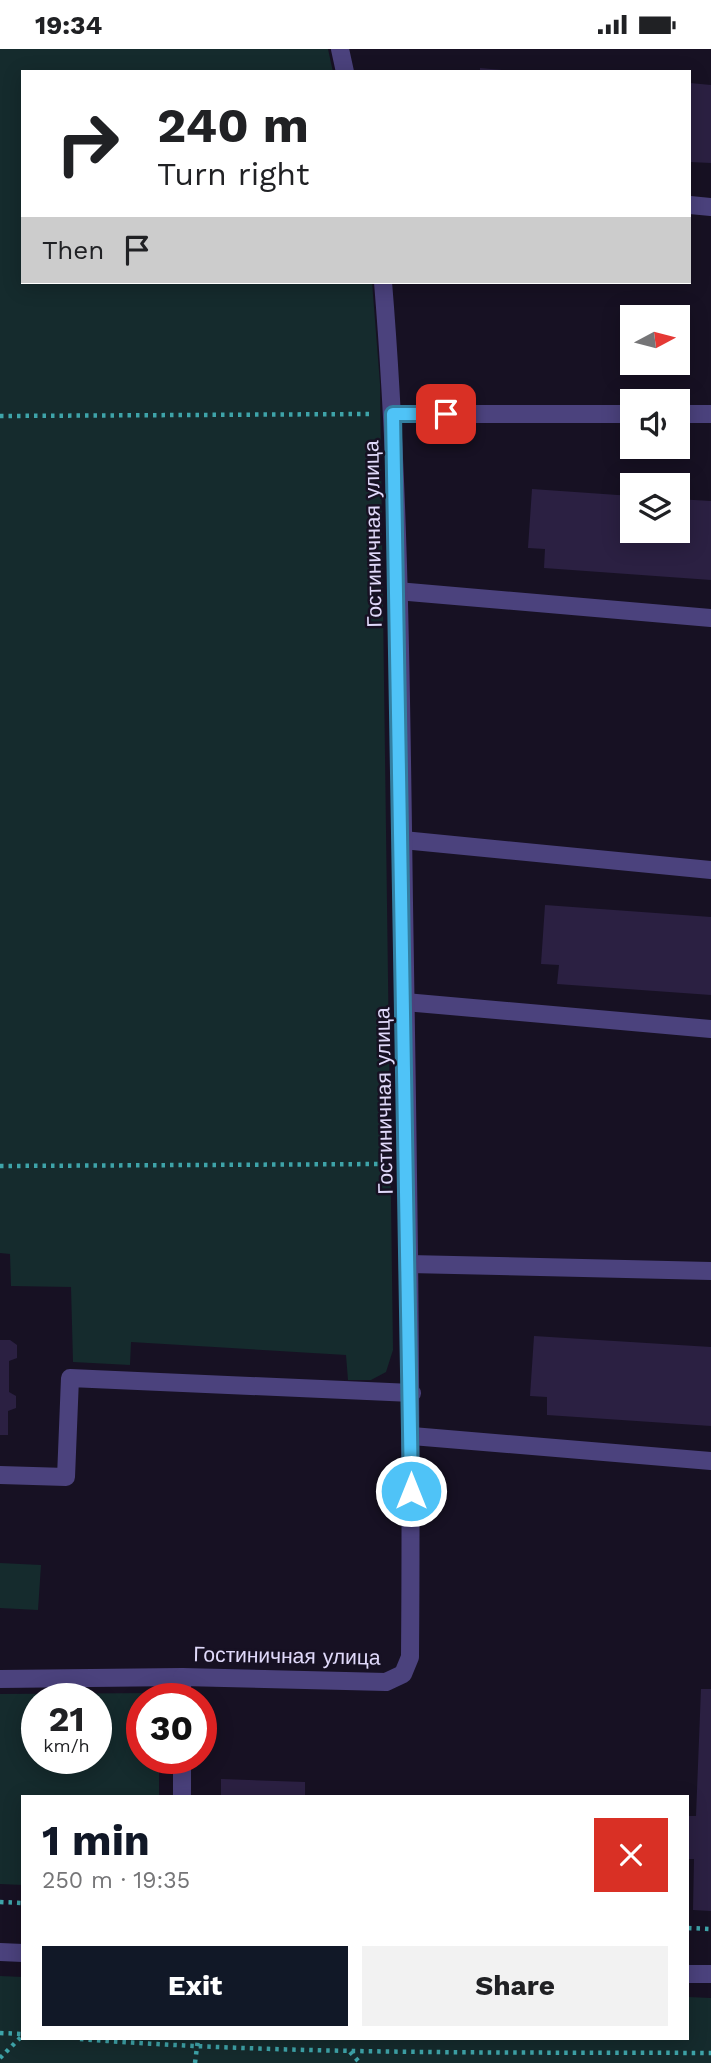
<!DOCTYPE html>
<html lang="en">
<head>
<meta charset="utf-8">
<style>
	:root { --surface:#fff; --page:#f2f2f2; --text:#202124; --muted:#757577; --accent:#111827 }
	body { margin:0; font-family:"Work Sans",sans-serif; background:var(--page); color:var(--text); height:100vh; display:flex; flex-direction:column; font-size:26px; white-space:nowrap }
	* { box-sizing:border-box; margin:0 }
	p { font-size:23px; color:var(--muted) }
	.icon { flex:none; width:38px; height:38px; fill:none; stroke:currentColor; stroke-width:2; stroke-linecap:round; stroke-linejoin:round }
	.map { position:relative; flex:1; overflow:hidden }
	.side { position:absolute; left:21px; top:1746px; width:668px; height:245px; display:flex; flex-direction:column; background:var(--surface); border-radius:0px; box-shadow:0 4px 18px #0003 }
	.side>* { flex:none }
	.hud { position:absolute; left:21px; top:21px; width:670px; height:214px; border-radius:0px; box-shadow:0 4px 18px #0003; background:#fff; color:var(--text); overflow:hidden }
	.needle { width:46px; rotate:83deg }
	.tools { position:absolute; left:620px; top:256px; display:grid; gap:14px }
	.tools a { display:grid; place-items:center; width:70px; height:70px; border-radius:0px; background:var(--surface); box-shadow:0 4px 18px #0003; font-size:35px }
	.speed { position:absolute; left:21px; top:1634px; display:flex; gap:14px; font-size:35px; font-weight:700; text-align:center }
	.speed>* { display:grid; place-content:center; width:91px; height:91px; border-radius:50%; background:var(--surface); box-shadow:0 4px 18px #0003; line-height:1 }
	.speed small { font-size:18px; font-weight:400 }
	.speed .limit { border:10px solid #d22; background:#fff; color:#111 }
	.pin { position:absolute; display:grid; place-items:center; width:60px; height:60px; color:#fff; margin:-30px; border-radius:14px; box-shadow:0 4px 10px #0006 }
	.me { position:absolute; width:77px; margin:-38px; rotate:0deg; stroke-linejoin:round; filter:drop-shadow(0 0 5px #0008) }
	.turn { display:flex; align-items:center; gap:24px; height:147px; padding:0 21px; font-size:32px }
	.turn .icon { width:91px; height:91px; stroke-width:2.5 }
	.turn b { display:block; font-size:49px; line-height:60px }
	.then { display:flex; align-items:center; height:66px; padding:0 21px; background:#0003; gap:14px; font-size:26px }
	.round { display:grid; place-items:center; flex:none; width:74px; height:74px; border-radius:0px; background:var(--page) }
	.head { display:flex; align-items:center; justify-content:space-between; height:119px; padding:0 21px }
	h1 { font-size:42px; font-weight:700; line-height:52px; color:var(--accent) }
	.action { display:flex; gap:14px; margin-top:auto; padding:14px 21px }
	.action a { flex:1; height:80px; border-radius:0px; background:var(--accent); color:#fff; font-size:28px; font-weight:700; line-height:80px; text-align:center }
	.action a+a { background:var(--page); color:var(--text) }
	.status { display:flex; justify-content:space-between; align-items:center; height:49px; padding:0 35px; background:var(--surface); direction:ltr }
	.status svg { height:19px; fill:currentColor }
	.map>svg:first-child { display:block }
	.green { fill:#152b2d; fill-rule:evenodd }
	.building { fill:#2b2042 }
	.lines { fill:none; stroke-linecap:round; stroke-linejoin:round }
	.path { stroke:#3ea4a9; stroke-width:4.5; stroke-dasharray:3.5 5; stroke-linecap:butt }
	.service { stroke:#4b427d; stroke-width:18 }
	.minor { stroke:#4b427d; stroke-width:18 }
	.route-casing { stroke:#337fa1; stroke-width:18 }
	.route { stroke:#4fc3f7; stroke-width:12 }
	.labels { text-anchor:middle; stroke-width:5; stroke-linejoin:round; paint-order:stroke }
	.street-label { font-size:21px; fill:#e0d9fa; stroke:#171123 }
</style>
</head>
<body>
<div class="status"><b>19:34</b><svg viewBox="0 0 49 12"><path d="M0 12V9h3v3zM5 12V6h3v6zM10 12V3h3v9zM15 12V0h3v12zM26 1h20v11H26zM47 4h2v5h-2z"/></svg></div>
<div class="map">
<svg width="711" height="2014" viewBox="0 0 711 2014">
	<rect width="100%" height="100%" fill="#171123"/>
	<!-- green -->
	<g class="green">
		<polygon points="0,0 328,0 333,23 23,23 23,233 372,233 380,335 393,1301 386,1323 371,1331 348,1331 346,1306 131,1293 130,1316 73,1313 71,1238 11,1237 10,1205 0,1204"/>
		<polygon points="0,1514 41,1516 38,1561 0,1559"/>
		<path d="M159,1644V1650H142V1710H159V1748H23V1836L0,1835V1645ZM37,1650H96V1710H37Z"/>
		<polygon points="0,1927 23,1928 23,1990 688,1990 688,1948 711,1949 711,2014 0,2014"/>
	</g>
	<!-- building -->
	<g class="building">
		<polygon points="480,19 502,21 502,23 480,23"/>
		<polygon points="690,34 711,36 711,114 690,113"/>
		<polygon points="532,440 632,447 632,481 677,481 677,450 711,452 711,531 544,519 545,500 528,499"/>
		<polygon points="545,856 711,868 711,946 557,935 559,916 541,915"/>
		<polygon points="534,1287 711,1298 711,1377 547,1366 547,1348 530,1347"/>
		<polygon points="0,1291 10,1291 17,1296 17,1309 9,1312 9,1343 16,1347 16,1359 8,1362 8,1386 0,1386"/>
		<polygon points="701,1640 711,1640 711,1862 693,1861 694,1810 688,1810 688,1767 696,1767"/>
		<polygon points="221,1730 305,1733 305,1748 221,1748"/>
	</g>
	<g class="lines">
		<!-- path -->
		<g class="path">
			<polyline points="0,367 370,365"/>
			<polyline points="0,1117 384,1115"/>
			<polyline points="0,1853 23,1854"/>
			<polyline points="688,1879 711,1880"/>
			<polyline points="0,1984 23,1985"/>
			<path d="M80,1990C290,2006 501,2003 711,2004"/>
			<polyline points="350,2003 360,2014"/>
			<polyline points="0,2009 23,1986"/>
			<polyline points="195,2014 198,1990"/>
		</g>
		<!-- service -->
		<g class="service">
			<polyline points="690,156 711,158"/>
			<polyline points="393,365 632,365"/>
			<polyline points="677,365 711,365"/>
			<polyline points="397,542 711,569"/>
			<polyline points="403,791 711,821"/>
			<polyline points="405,953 711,980"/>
			<polyline points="409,1215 711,1222"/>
			<polyline points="412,1387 711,1412"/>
			<polyline points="0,1426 66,1428 70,1329 412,1344"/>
			<polyline points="0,1630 182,1628"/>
		</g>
		<!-- minor -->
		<g class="minor">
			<polyline points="340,0 345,23"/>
			<path d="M182,1650V1628L386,1633L403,1625L410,1608C412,1357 408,1106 404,854C401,647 400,439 383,233"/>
			<polyline points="182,1748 182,1710"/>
			<polyline points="0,1903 23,1904"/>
			<polyline points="688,1925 711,1925"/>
		</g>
	</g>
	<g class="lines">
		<!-- route casing -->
		<g class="route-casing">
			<polyline id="route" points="411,1442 393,365 446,365"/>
		</g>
		<!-- route -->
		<use href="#route" class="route"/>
	</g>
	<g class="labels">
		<!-- street labels -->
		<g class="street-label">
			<text transform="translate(373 485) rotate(-91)" y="7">Гостиничная улица</text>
			<text transform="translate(384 1052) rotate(-91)" y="7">Гостиничная улица</text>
			<text transform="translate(287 1607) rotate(1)" y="7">Гостиничная улица</text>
		</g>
	</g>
</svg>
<div class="tools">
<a><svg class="needle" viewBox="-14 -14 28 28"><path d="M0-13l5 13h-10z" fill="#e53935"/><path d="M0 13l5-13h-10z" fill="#757577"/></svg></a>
<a><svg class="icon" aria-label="sound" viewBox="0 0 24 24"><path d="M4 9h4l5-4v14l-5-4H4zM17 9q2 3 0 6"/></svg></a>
<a><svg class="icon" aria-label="layers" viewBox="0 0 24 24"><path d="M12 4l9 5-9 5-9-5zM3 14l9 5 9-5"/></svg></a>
</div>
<div class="speed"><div>21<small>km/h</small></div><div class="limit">30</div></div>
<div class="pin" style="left:446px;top:365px;background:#d93025"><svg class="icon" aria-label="arrive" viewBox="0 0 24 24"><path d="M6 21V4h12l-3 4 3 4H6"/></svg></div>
<svg class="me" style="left:411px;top:1442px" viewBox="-20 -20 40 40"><circle r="17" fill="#4fc3f7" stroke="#fff" stroke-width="3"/><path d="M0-11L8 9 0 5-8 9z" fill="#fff"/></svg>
<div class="hud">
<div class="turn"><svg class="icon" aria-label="right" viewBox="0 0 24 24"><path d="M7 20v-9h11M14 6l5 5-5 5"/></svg><div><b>240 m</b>Turn right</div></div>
<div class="then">Then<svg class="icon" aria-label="arrive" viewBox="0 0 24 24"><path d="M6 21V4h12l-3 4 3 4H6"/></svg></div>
</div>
<section class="side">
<div class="head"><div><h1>1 min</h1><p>250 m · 19:35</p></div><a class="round" style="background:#d93025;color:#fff"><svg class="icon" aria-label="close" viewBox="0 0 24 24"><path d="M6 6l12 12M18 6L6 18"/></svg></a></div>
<div class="action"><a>Exit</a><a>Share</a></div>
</section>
</div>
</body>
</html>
